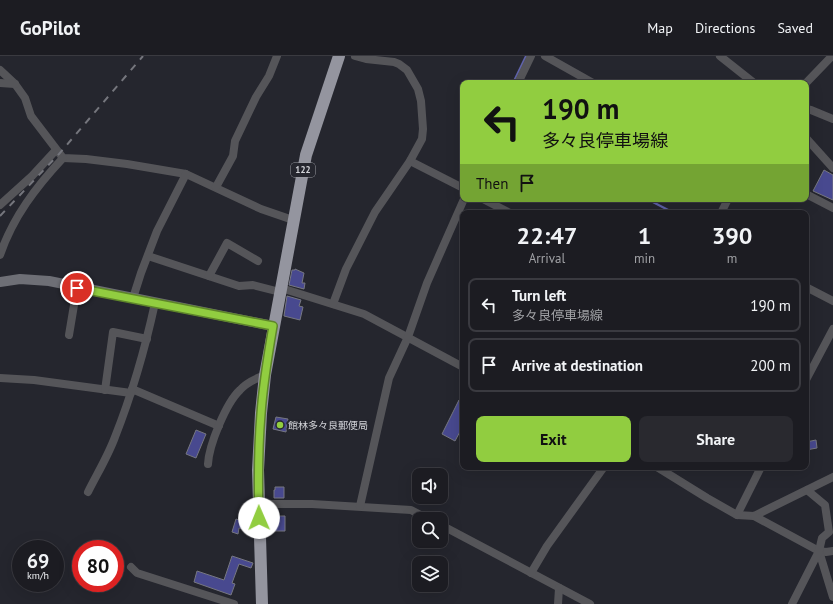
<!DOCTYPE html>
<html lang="en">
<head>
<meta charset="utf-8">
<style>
	:root { --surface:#1c1c22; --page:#29292f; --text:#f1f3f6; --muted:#a0a1a5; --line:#3a3a40; --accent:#91cd40 }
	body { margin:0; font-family:"PT Sans","Noto Sans JP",sans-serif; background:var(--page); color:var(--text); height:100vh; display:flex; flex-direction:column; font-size:15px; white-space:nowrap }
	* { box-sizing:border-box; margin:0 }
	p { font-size:13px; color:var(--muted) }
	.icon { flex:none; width:22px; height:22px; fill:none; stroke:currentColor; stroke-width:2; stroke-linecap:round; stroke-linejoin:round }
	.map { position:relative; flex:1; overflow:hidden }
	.side { position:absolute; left:460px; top:154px; width:349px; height:260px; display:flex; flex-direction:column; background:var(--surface); border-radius:8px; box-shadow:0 4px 16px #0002,0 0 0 1px var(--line) }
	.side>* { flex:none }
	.top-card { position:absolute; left:460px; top:24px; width:349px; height:122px; border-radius:8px; box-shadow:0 4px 16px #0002,0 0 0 1px var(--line); background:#91cd40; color:#111; overflow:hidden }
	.fabs { position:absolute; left:412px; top:412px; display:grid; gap:8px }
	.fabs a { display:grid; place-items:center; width:36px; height:36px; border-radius:8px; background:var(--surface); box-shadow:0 4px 16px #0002,0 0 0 1px var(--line); font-size:20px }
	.speed { position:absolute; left:12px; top:484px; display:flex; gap:8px; font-size:20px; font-weight:700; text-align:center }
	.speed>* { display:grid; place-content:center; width:52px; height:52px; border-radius:50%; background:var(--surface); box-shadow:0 4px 16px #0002,0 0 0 1px var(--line); line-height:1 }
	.speed small { font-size:10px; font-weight:400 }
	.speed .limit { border:6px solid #d22; background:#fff; color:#111 }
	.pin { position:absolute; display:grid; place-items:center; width:34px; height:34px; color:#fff; margin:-17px; border:2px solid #fff; border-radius:50%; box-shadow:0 1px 4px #0007 }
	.me { position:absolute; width:44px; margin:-22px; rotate:359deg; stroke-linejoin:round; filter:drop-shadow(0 0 3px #0008) }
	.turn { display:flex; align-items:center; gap:14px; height:84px; padding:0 16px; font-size:18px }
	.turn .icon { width:52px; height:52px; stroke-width:2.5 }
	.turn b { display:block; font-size:28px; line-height:34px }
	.then { display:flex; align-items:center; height:38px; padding:0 16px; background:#0003; gap:8px; font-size:15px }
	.eta { display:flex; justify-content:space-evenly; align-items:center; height:68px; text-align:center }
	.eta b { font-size:24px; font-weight:600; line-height:28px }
	.action { display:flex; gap:8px; margin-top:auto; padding:8px 16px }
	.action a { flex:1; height:46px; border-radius:8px; background:var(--accent); color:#111; font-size:16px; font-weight:600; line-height:46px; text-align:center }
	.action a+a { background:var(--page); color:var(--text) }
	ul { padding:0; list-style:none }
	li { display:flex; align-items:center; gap:12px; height:54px; margin:0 8px 6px; padding:0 8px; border:2px solid var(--line); border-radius:8px }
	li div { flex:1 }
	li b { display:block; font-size:15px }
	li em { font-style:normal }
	header { display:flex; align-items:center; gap:24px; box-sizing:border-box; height:56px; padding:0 20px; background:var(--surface); border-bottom:1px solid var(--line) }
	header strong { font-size:19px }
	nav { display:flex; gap:22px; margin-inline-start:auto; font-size:14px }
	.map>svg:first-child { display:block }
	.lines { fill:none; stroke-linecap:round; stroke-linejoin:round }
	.stream { stroke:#6063ac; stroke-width:2 }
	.building { fill:#48498f; stroke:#767781 }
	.street { stroke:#555559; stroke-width:8 }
	.secondary { stroke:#6e6f76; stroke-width:10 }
	.highway { stroke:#94959f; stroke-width:12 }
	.rail { stroke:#75767d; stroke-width:2; stroke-dasharray:7 7; stroke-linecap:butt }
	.route-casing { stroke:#5e852a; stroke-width:10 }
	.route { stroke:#91cd40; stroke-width:7 }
	.poi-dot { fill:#91cd40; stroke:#25262e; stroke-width:1.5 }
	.labels { text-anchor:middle; stroke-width:4; stroke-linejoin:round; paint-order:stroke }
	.shield { fill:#25262e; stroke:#9d9ea4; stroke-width:1 }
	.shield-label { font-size:9px; font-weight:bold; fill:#d1d2d7 }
	.poi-label { font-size:10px; fill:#d1d2d7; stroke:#25262e; text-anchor:start }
</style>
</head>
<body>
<header>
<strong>GoPilot</strong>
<nav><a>Map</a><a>Directions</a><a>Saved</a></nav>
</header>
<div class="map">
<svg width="833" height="548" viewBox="0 0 833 548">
	<rect width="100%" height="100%" fill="#25262e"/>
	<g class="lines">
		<!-- stream -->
		<g class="stream">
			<polyline points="513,27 526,0"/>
			<polyline points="647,143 674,157"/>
		</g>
	</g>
	<!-- building -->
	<g class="building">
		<polygon points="824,114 833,119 833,144 813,135"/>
		<polygon points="295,213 304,217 302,227 305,227 304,233 289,229 292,214 295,214"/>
		<polygon points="287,240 301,244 299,250 303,251 300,264 284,260"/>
		<polygon points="459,344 463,346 463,370 455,385 442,378"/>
		<polygon points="276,361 288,363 286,376 273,373"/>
		<polygon points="196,374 206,378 196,402 186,398"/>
		<polygon points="816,384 817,392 806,394 806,386"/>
		<polygon points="275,431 284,431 284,442 274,442 274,434 275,434"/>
		<polygon points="272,460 285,460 285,475 267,475 267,461 272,461"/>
		<polygon points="236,463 252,468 250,474 239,472 238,478 232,476"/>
		<polygon points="232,500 253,507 251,512 239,508 232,527 235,528 231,539 194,526 197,515 224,524"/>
	</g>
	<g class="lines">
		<!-- street -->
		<g class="street">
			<polyline points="545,0 593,27"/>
			<polyline points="720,0 754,27"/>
			<polyline points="0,14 15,28 25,42 31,60 63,102 86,103 127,108 186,118 261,153 293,164"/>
			<polyline points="0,27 15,28"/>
			<polyline points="518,27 531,0"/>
			<polyline points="806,27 832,0"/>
			<polyline points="806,53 811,54 833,63"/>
			<polyline points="806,82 833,112"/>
			<polyline points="410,105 463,132"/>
			<polyline points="216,131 233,100 235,85 256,41 269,20 277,0"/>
			<polyline points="806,138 833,152"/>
			<polyline points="483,143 510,157"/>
			<polyline points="0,149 32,120 56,94"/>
			<polyline points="721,157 728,143"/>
			<path d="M0,199C13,161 36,131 63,102"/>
			<polyline points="148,200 239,230 253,229 280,236"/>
			<polyline points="209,220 227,187 258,205"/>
			<polyline points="806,231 833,245"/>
			<polyline points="281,232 364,258 463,311"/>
			<polyline points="133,242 141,217 157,175 186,118"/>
			<polyline points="333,248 346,213 375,156 410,105 422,83 423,73 421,45 418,33 407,14 399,8 394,6 366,3 355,0"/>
			<polyline points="69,279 77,231"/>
			<polyline points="0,322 34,324 131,337"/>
			<polyline points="806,324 833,273"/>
			<polyline points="132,333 219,370"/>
			<polyline points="105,334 113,276 147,283"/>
			<path d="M208,408C209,389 226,347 240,334C246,327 257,322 265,319"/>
			<polyline points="657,411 707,442 737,459 754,460 833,421"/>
			<path d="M88,436C97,418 108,400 115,381C132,338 145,293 155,247"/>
			<polyline points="259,448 312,448 411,454 428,463"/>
			<polyline points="360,450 389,322 408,281 427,227 464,143"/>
			<polyline points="737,459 761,411"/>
			<polyline points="754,460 819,495 826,496 833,495"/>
			<polyline points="441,469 590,548"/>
			<polyline points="819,495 833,541"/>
			<polyline points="131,511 137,517 234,548"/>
			<polyline points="531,517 547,490 604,411"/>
			<polyline points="558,548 559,532"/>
			<polyline points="792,548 819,495 822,482 829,476 825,449 807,434"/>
		</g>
		<!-- secondary -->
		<polyline class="secondary" points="0,226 20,223 49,225 273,270"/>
		<!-- highway -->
		<polyline class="highway" points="262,548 258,414 261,357 265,319 306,99 339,0"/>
		<!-- rail -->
		<polyline class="rail" points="0,160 59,98 143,0"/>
	</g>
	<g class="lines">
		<!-- route casing -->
		<g class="route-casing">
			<path id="route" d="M77,232L273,270C268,299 263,328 261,358C258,393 258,427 259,462"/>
		</g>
		<!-- route -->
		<use href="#route" class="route"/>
	</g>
	<!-- markers -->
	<circle class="poi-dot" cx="280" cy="369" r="4"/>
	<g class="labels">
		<!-- shield labels -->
		<rect class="shield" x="291" y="107" width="24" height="14" rx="3"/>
		<g class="shield-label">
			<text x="303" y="117">122</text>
		</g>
		<!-- poi labels -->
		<g class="poi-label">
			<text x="288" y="373">館林多々良郵便局</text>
		</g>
	</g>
</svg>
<div class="fabs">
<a><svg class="icon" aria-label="sound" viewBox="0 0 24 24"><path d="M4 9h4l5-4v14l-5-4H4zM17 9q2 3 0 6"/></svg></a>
<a><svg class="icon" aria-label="search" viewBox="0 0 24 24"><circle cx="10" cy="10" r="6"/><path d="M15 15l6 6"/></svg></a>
<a><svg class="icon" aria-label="layers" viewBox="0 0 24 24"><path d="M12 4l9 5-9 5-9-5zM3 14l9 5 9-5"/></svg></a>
</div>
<div class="speed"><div>69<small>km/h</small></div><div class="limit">80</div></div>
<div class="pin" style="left:77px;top:232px;background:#d93025"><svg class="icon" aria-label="arrive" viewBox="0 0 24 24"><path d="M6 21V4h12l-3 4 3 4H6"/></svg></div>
<svg class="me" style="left:259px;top:462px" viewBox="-20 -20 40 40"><circle r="19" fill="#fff"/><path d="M0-13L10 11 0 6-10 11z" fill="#91cd40"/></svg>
<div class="top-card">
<div class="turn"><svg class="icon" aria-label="left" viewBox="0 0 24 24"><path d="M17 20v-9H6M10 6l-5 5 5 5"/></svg><div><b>190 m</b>多々良停車場線</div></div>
<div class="then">Then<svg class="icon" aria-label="arrive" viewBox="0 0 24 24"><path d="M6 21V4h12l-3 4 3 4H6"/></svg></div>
</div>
<section class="side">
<div class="eta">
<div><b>22:47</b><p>Arrival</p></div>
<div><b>1</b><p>min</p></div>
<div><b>390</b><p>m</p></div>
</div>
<ul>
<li><svg class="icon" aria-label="left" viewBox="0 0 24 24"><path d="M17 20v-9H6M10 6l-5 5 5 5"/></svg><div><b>Turn left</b><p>多々良停車場線</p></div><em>190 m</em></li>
<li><svg class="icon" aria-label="arrive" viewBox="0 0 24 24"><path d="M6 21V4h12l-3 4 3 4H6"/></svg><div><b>Arrive at destination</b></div><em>200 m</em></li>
</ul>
<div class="action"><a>Exit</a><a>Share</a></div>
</section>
</div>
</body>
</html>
